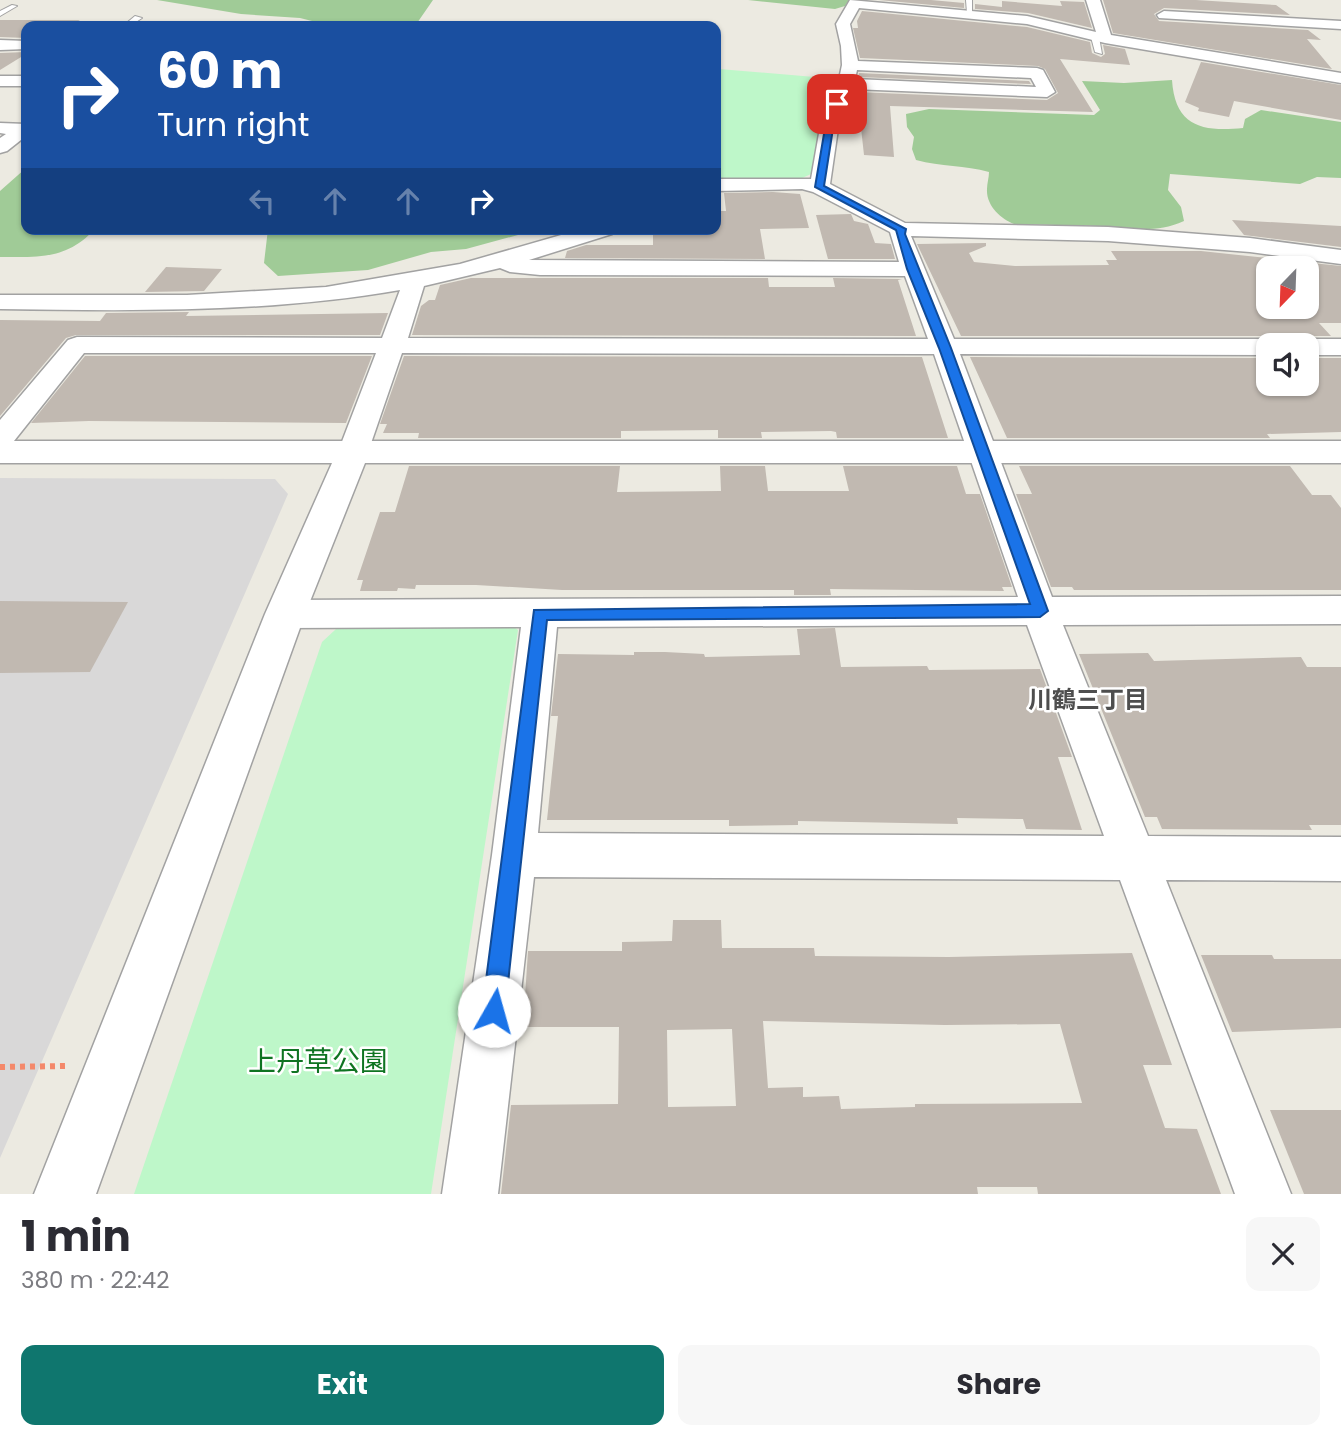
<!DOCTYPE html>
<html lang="en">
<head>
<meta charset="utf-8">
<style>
	:root { --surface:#fff; --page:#f7f7f7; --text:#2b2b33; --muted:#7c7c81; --accent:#0f766e }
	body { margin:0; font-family:Poppins,"Noto Sans JP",sans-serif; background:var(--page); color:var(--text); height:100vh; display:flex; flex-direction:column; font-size:26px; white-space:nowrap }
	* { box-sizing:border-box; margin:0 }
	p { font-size:23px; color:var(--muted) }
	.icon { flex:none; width:38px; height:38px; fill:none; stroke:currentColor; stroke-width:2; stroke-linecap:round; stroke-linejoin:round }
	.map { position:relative; height:1194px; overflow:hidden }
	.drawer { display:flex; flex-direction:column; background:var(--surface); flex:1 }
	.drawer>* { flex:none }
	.guide { position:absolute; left:21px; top:21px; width:700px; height:214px; border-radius:14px; box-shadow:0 2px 5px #0004; background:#1a4fa0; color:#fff; overflow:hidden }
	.needle { width:46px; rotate:203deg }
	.buttons { position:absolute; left:1256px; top:256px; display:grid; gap:14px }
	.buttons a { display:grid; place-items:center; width:63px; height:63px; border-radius:14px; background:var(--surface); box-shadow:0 2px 5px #0004; font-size:35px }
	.pin { position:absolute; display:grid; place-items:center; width:60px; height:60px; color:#fff; margin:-30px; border-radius:14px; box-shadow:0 4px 10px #0006 }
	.me { position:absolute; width:77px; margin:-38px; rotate:7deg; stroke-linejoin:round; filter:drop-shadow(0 0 5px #0008) }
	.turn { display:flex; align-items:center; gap:24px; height:147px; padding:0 21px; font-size:32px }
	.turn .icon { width:91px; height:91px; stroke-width:2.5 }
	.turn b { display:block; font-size:49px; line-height:60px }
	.lanes { display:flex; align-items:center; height:66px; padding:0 21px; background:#0003; justify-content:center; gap:35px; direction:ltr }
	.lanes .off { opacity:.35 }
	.round { display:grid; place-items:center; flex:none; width:74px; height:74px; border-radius:14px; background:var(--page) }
	.head { display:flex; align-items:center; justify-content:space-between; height:119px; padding:0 21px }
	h1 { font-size:42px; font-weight:700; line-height:52px }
	.action { display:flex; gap:14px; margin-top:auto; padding:14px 21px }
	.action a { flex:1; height:80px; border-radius:14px; background:var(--accent); color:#fff; font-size:28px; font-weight:700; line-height:80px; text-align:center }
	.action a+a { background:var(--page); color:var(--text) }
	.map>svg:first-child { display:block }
	.residential { fill:#d9d8d8 }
	.forest { fill:#a0cb97 }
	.park { fill:#bef7c9 }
	.building { fill:#c1b9b1; fill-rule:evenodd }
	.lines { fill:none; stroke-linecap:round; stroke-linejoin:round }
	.service-casing { stroke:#a2a2a2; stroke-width:2 }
	.minor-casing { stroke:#a2a2a2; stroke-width:3 }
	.tertiary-casing { stroke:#a2a2a2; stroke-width:3 }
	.path { stroke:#f4886a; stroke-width:6; stroke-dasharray:5 5; stroke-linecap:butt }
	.service { fill:#fff; fill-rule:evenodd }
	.minor { fill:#fff; fill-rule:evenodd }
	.tertiary { fill:#fff; fill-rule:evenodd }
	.route { fill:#1a73e8; stroke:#114b97; stroke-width:2 }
	.labels { text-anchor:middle; stroke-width:5; stroke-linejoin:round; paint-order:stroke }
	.neighbourhood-label { font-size:24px; font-weight:bold; fill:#4e4e4e; stroke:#fff }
	.near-park-label { font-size:28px; fill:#0f7422; stroke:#fff }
</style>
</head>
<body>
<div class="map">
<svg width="1341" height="1194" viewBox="0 0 1341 1194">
	<rect width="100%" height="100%" fill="#eceae1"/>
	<!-- residential -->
	<polygon class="residential" points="0,478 275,479 288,494 0,1158"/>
	<!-- forest -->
	<g class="forest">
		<polygon points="157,0 433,0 415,26 332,26 300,18 241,14"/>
		<polygon points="748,0 849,0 845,6 835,9"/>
		<path d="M1172,80C1175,127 1203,132 1243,128L1245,119L1261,110L1341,122V178L1317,177L1300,184L1170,174L1168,190L1181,207L1184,221C1152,235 1130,227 1097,226C1070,225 1042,225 1014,224C1001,219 986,206 987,189C987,183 989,178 989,172C965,165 941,167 916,160L912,149L914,137L907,127L906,114L929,109L1094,115L1100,110L1082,81L1124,83Z"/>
		<path d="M26,168V229H95C66,260 39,257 0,257V191Z"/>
		<polygon points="268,229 540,229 466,249 431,252 368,270 278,276 264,263"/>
	</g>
	<!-- park -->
	<g class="park">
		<polygon points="719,69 838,79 821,125 811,174 800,179 716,180 716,72"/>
		<polygon points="505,621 518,630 431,1194 134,1194 322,642 336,629 350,623"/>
	</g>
	<!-- building -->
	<g class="building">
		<polygon points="879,0 931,0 964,3 964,8"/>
		<polygon points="1103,0 1196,0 1276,5 1290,15 1164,8 1154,14 1159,21 1308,30 1321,40 1307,39 1332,69 1113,33"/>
		<polygon points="1002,1 1062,6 1060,1 1084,2 1092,28 1028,13 975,9 975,4 1002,7"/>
		<polygon points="862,11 1027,27 1090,42 1092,53 1101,57 1105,54 1103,45 1125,49 1130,65 1060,59 1093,112 890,106 894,157 864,155 857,92 1047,100 1058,93 1045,69 1038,66 860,58 853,28 858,28 857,21"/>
		<polygon points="0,20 80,20 70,26 26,26 26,38 0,37"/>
		<polygon points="26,52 26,54 0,70 0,53"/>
		<polygon points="1201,62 1341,85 1341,120 1234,101 1229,117 1198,111 1199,108 1185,102"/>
		<polygon points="859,73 1029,81 1031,84 858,77"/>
		<polygon points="773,192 800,194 809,228 760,229 765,259 565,258 567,251 586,245 653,245 653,229 716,229 716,211 726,211 724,193"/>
		<polygon points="851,214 854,221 868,224 875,243 891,244 895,259 828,259 816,215"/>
		<polygon points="1232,220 1341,226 1341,247 1244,235"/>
		<path d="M986,243V246L969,253L974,262L1015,266L1109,265L1106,260H1117L1111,251H1201L1341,266V323H1319L1331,336H1307L1293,345H1283L1269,336H961L917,244ZM1269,268H1307V306H1269Z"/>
		<polygon points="166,267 222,269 204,291 145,292"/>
		<polygon points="471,278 768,278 769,287 835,287 833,278 902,279 898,280 916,336 412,335 421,306 429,300 435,300 440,285"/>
		<polygon points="189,312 186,316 388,313 380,335 76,335 66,338 0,416 0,320 100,321 106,313"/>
		<polygon points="85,356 372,356 346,423 89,421 31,423"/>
		<polygon points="404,356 922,357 948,438 837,438 836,432 831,431 761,432 762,438 718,438 718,430 621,431 621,438 418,438 419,433 383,433 387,424 380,424"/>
		<polygon points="970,357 1269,358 1269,383 1307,383 1307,358 1341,358 1341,432 1267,434 1270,438 1007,438"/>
		<polygon points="409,466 620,466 617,492 721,491 720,466 765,466 768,491 849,491 843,466 957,466 966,494 980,494 1012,587 1002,587 1004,591 830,589 831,595 794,595 794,590 562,590 476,585 416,585 415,589 398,588 397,591 360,591 363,580 357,580 380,512 395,512"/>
		<polygon points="1019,466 1290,466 1312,495 1331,495 1341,508 1341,590 1074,590 1072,587 1051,587 1016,494 1032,494"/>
		<polygon points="0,601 128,602 90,672 0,673"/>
		<polygon points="835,628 841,667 927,666 929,670 1040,669 1072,757 1058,757 1082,830 1026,829 1023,819 957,818 958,824 798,821 798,825 729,826 729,820 547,820 558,716 551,716 558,654 634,655 634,652 665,652 704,654 705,657 800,655 797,629"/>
		<polygon points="1148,653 1154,661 1301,657 1307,667 1341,667 1341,825 1309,825 1312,830 1162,829 1157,817 1145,817 1079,654"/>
		<path d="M673,920H721L722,948H814L815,956L949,957L1132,953L1172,1065H1143L1165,1128L1197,1129L1221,1194H1038L1037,1187H977L978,1194H501L511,1105L618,1104L619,1027H523L528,951H622V942L672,941ZM763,1021L945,1025L1060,1024L1082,1103L915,1104V1107L841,1109L839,1096L803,1097V1087L768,1088ZM732,1029L736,1106L668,1107L667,1030Z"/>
		<polygon points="1201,955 1272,955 1274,959 1341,959 1341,1028 1232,1032"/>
		<polygon points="1270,1110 1341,1110 1341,1194 1304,1194"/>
	</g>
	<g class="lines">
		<!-- service casing -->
		<g class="service-casing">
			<g id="service">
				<polygon points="966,0 972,0 972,14 967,13"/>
				<polygon points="12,5 17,6 0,16 0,11"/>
				<polygon points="135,16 142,18 130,26 123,26"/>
				<polygon points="1095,35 1099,37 1102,54 1095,52 1091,37"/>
			</g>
		</g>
		<!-- minor casing -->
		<g class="minor-casing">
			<g id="minor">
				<path d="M850,0L1027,16L1096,32L1086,0H1100L1111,35L1341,73V83L1105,43L1027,24L859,8L850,24L858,61L1037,68L1043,70L1055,92L1047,97L852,89L839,122L830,184L905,223L1108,227L1250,238L1341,250V264L1250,252L1108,241L911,236L954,339H1269L1280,345H1269V355L960,354L1052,597L1341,596V624L1063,625L1148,836L1341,837V881L1166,880L1291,1194H1235L1120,880L534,877L498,1194H442L492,855L521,627L285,628L272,624L267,614L272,604L285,600L1018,597L934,354L402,353L368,452L364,459L353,462L342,459L338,452L376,353H84L10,446L0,449V420L68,340L77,337L382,338L400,290C268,313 134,311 0,309V295H187L326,287L460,264L582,229H615L612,234L529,260L899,262L890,232L813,192L802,189L716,191V179H811L821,122L838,84L842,65L841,46L836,24ZM857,70L1031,78L1036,87L855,79ZM500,268L510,272L540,275L905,276L928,339L408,338L424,286ZM1027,625L1104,836L538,833L557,627Z"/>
				<polygon points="1164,11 1341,21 1341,29 1159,18 1157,15"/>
				<polygon points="0,40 26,41 26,49 0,50"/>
				<rect x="0" y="76" width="26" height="10"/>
				<polygon points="0,123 26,124 26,136 7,151 0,153 0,138 6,134 0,133"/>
				<polygon points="1307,339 1341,339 1341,355 1307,355 1307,345 1296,345"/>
			</g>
		</g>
		<!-- tertiary casing -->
		<g class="tertiary-casing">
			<polygon id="tertiary" points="0,441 1341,441 1341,463 365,463 305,614 96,1194 34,1194 265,614 332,463 0,463"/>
		</g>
		<!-- path -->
		<polyline class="path" points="0,1067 65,1066"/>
		<!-- service -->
		<use href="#service" class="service"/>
		<!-- minor -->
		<use href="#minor" class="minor"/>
		<!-- tertiary -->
		<use href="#tertiary" class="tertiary"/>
	</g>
	<!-- route -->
	<polygon class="route" points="834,102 841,104 834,122 824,186 906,229 905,234 951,348 1048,611 1040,617 547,620 505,1011 502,1019 494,1023 485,1019 482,1011 534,610 1030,604 939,348 907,269 896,230 815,187 826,122"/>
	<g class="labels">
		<!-- neighbourhood labels -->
		<g class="neighbourhood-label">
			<text x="1088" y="708">川鶴三丁目</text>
		</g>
		<!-- near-park labels -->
		<g class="near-park-label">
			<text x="318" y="1071">上丹草公園</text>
		</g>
	</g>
</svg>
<div class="buttons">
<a><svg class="needle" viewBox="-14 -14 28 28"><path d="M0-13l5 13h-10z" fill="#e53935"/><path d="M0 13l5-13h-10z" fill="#7c7c81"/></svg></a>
<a><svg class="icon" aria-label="sound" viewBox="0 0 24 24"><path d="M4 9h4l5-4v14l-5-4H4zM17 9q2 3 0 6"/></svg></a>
</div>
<div class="pin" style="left:837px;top:104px;background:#d93025"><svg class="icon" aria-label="arrive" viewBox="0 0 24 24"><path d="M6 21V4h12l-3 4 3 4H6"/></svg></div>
<svg class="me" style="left:494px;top:1011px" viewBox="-20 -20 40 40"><circle r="19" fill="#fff"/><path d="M0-13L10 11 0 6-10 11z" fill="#1a73e8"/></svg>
<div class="guide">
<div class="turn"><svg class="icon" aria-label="right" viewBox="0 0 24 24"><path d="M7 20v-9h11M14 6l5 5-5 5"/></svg><div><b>60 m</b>Turn right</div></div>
<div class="lanes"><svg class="icon off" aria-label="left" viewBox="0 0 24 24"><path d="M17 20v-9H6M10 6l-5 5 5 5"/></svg><svg class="icon off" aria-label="ahead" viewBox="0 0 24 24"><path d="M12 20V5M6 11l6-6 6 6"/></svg><svg class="icon off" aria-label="ahead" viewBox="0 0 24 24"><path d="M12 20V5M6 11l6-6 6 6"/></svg><svg class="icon" aria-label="right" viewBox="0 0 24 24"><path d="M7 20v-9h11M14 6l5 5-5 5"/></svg></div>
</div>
</div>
<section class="drawer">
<div class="head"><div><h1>1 min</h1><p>380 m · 22:42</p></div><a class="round"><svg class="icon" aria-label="close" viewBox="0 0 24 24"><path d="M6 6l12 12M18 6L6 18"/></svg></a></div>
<div class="action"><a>Exit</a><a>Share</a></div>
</section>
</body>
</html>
